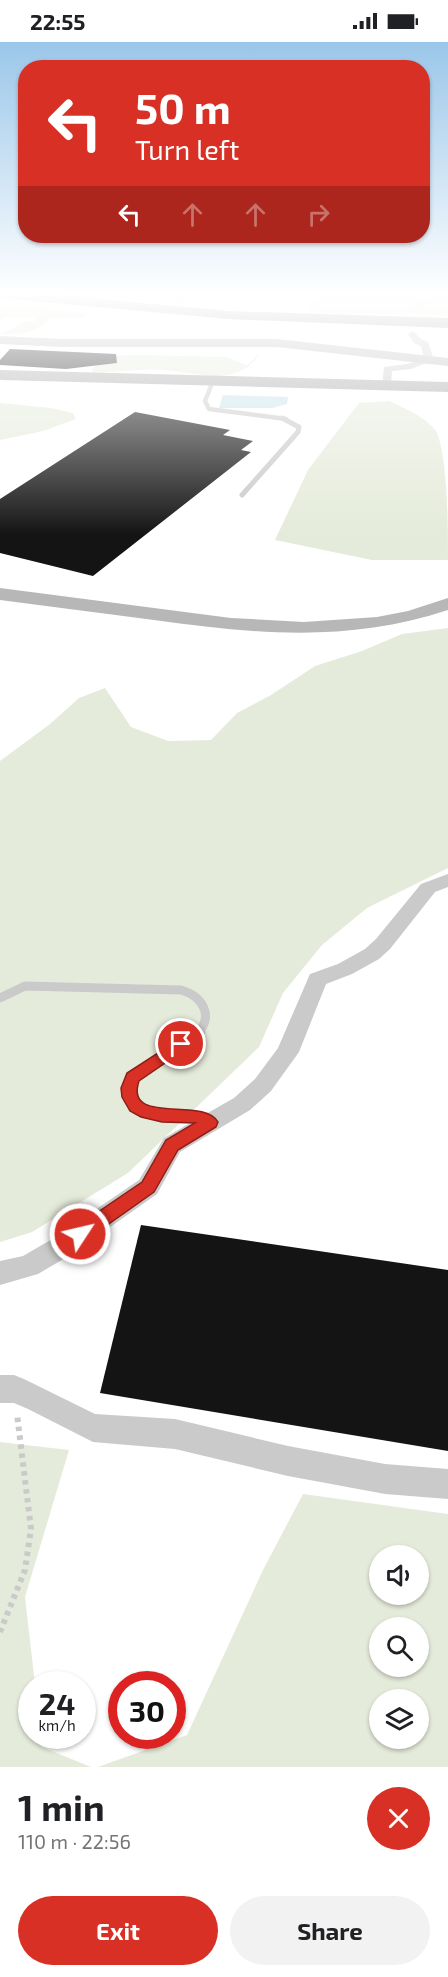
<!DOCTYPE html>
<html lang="en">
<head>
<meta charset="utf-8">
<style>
	:root { --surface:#fff; --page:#f2f2f2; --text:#202124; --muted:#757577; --accent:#d93025 }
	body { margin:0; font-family:"Exo 2",sans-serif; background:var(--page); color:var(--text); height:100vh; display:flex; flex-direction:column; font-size:22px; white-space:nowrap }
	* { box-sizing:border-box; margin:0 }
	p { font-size:20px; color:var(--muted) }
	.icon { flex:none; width:33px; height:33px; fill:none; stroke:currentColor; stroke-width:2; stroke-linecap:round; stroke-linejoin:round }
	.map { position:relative; height:1725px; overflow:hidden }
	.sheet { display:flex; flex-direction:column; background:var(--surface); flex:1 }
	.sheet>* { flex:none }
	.banner { position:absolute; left:18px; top:18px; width:412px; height:183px; border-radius:24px; box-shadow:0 2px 4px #0004; background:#d93025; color:#fff; overflow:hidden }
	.tools { position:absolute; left:369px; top:1503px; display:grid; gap:12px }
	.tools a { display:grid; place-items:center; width:60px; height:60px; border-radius:50%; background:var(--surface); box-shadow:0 2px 4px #0004; font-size:30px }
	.speed { position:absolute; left:18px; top:1629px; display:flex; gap:12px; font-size:30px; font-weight:700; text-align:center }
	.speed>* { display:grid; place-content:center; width:78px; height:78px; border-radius:50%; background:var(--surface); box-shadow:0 2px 4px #0004; line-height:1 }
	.speed small { font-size:15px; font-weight:400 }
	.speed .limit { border:9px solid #d22; background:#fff; color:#111 }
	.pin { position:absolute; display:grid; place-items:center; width:51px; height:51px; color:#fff; margin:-26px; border:3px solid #fff; border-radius:50%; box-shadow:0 2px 6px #0007 }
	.me { position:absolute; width:66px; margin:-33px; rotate:55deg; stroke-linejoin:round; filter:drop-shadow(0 0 4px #0008) }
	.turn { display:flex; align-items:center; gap:21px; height:126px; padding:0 18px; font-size:27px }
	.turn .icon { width:78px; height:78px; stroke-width:2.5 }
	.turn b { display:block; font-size:42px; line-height:51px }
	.lanes { display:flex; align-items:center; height:57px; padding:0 18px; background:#0003; justify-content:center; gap:30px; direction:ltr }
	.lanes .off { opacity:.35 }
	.round { display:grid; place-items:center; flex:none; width:63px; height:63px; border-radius:32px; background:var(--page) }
	.headline { display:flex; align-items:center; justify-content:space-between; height:102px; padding:0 18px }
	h1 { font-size:36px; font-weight:700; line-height:45px }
	.action { display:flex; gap:12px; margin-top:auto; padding:12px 18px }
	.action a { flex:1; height:69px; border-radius:36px; background:var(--accent); color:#fff; font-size:24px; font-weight:700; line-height:69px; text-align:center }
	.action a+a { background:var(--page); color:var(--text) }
	.status { display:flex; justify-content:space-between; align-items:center; height:42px; padding:0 30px; background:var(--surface); direction:ltr }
	.status svg { height:16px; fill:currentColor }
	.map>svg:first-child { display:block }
	.green { fill:#e5ebda; fill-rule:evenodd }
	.water { fill:#c6e2eb }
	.building { fill:#141414 }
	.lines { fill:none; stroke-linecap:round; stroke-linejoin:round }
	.path-far1 { stroke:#cacaca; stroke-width:1.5; stroke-dasharray:1.5 1.5; stroke-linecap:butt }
	.path { stroke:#cacaca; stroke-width:6; stroke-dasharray:4.5 4.5; stroke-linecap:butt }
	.lane-far3 { stroke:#cacaca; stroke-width:4.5 }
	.lane-far2 { stroke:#cacaca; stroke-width:5 }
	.lane-far1 { stroke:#cacaca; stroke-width:9 }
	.lane { stroke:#cacaca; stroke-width:11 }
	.street { fill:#cacaca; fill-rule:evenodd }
	.secondary { fill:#b7b7b7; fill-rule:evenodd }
	.primary { fill:#a5a5a5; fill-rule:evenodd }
	.highway { fill:#949494; fill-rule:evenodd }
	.route { fill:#d93025; stroke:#8d1f18; stroke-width:1.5 }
</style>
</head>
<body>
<div class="status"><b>22:55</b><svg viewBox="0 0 49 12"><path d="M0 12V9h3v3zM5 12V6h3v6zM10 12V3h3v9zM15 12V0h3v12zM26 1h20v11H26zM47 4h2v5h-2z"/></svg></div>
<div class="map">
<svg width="448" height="1725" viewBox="0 0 448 1725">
	<rect width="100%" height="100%" fill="#fff"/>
	<!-- green -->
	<g class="green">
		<polygon points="38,252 196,252 192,253 184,262 101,254 85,257"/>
		<polygon points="312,252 448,252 448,273 323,271 308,266 315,255"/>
		<path d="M0,262L89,271L82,276H50C39,290 19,294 2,292L26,279H35V275H9L0,278Z"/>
		<path d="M133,313L228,315L248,324C224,343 191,329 164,328C141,326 117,331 93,330L92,327L112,314Z"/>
		<path d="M389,359C404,366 426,375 436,389C448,414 448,487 448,518H372L275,498L308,428L359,361Z"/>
		<polygon points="0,361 51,366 73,371 76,377 43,389 0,398"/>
		<polygon points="448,586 448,826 367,866 322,903 283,951 259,1005 128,1131 32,1190 0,1200 0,719 50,682 79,656 105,646 131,685 168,699 211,698 237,671 271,653 315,624 362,609 402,592"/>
		<polygon points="0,1400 69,1408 25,1555 35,1642 32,1642 32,1694 41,1694 42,1705 91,1725 0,1725"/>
		<path d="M303,1452L448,1472V1725H98L187,1693L263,1528ZM380,1514H418V1552H380ZM380,1586H418V1624H380ZM380,1658H418V1696H380Z"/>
	</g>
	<!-- water -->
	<polygon class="water" points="223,353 288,355 287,362 272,366 219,366"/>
	<!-- building -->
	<g class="building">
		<polygon points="10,307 116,312 117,321 66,327 0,323 0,318"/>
		<polygon points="135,370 230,388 223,393 253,399 241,408 251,410 93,534 0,511 0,457"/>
		<polygon points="141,1183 448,1228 448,1409 100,1351"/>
	</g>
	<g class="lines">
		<!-- path-far1 -->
		<g class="path-far1">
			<polyline points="414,265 448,253"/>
			<polyline points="246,325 258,314"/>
		</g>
		<!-- path -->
		<polyline class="path" points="0,1590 25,1528 31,1487 17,1372"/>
		<!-- lane-far3 -->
		<polyline class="lane-far3" points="211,344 205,359 209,367 286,377"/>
		<!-- lane-far2 -->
		<polyline class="lane-far2" points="242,453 298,390 299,385 282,376"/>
		<!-- lane-far1 -->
		<path class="lane-far1" d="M0,956L25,944L181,948C202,954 214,973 198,991"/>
		<!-- lane -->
		<path class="lane" d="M200,990L132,1036C122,1094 182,1060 210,1080"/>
		<!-- street -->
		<g class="street">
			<polygon points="413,289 421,297 428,300 434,318 411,327 392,329 391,344 382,346 384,325 407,322 424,317 421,304 414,301 408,292"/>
			<polygon points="448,832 448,845 435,850 390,907 379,917 352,932 326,942 299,1010 271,1049 250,1068 180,1110 157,1152 72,1212 38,1232 0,1243 0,1219 23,1214 54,1196 139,1138 164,1096 234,1056 255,1037 278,1006 310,932 338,922 365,907 376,897 421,842"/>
			<polygon points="0,1333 14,1333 24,1337 95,1372 175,1377 288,1404 385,1422 448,1427 448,1457 385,1452 288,1434 175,1407 93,1400 28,1367 14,1361 0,1361"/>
		</g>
		<!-- secondary -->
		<g class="secondary">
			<polygon points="0,294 63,297 277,297 448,316 448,324 277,305 63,305 0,302"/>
			<path d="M0,546L231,576L304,580L377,575L408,569L448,556V568C349,601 255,592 154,578C103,571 51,565 0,558Z"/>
		</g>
		<!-- primary -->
		<polygon class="primary" points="0,328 448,340 448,350 0,338"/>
		<!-- highway -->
		<polygon class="highway" points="0,252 45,252 228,269 448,276 448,286 228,277 0,256"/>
	</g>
	<!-- sky -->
	<linearGradient id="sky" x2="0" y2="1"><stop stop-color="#9ac6e9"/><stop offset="0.51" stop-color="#fff"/><stop offset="1" stop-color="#fff" stop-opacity="0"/></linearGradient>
	<rect width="448" height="493" fill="url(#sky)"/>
	<!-- route -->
	<path class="route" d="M181,996L187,998L189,1002L187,1006L139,1039C124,1084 204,1054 218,1080L216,1085L178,1108L154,1150L86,1198L80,1200L73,1198L71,1192L73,1187L142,1140L166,1098L195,1081L162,1080L141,1075L130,1069L122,1055L121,1046L127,1031Z"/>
</svg>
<div class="tools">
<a><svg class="icon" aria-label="sound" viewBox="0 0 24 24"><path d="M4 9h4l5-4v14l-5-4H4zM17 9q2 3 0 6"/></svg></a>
<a><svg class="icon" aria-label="search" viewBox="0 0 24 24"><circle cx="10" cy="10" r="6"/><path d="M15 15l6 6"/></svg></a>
<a><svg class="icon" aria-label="layers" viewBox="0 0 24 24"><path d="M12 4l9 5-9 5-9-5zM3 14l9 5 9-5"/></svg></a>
</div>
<div class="speed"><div>24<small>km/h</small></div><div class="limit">30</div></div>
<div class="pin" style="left:181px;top:1002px;background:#d93025"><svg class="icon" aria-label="arrive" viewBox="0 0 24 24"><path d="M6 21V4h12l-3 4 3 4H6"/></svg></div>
<svg class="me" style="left:80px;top:1192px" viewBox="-20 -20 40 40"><circle r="17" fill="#d93025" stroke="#fff" stroke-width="3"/><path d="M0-11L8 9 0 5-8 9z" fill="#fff"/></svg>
<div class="banner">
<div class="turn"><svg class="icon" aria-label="left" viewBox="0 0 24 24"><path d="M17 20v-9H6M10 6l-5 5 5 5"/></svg><div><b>50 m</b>Turn left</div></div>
<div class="lanes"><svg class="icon" aria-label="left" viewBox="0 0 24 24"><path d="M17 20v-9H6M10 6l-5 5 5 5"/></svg><svg class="icon off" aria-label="ahead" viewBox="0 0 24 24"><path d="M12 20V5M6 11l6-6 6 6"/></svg><svg class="icon off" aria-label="ahead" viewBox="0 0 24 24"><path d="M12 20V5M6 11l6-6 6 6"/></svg><svg class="icon off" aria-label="right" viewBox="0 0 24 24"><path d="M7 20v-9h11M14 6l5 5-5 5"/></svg></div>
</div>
</div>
<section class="sheet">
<div class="headline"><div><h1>1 min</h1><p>110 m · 22:56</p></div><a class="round" style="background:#d93025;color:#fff"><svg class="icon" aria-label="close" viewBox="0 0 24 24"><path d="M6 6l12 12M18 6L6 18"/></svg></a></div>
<div class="action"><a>Exit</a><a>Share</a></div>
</section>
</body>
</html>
